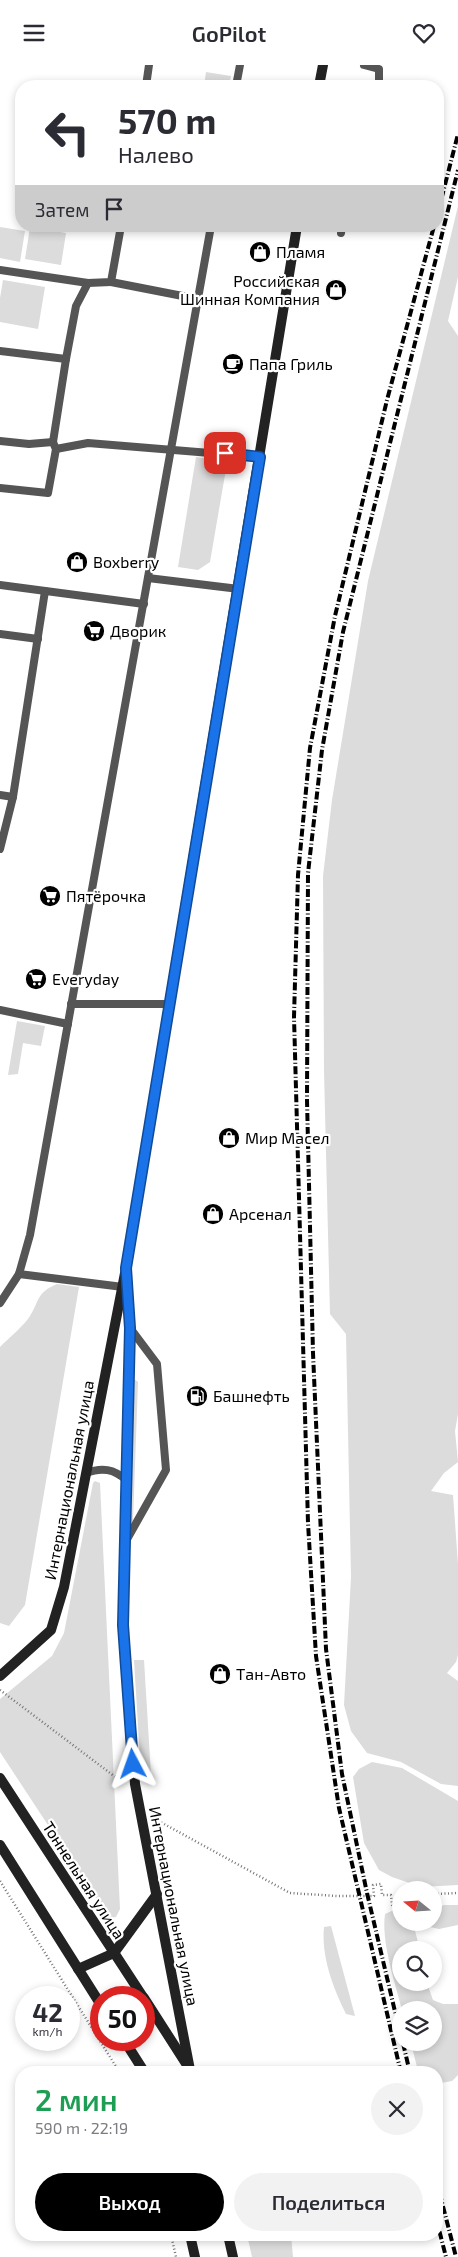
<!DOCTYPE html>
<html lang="ru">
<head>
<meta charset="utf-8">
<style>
	:root { --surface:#fff; --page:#f2f2f3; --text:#2b2b33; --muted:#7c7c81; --accent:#000 }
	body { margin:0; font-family:"Exo 2",sans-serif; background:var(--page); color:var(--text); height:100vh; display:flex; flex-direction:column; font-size:19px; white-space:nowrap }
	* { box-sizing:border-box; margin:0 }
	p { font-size:16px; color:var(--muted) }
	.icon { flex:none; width:28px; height:28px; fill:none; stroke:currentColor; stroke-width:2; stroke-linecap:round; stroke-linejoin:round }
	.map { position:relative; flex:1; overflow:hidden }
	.sheet { position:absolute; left:15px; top:2001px; width:428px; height:175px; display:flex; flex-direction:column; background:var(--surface); border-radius:20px; box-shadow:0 2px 8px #0003 }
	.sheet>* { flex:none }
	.top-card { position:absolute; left:15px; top:15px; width:429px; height:152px; border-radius:20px; box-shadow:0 2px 8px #0003; background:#fff; color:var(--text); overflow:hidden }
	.needle { width:32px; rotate:288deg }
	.fabs { position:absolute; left:392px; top:1816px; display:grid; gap:10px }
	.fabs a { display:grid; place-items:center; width:50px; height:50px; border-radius:50%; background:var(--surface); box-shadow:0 2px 8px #0003; font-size:25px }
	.speed { position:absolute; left:15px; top:1921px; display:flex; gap:10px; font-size:25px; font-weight:700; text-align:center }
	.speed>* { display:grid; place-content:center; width:65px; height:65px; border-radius:50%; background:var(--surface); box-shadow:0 2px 8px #0003; line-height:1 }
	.speed small { font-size:12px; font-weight:400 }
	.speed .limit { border:8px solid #d22; background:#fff; color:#111 }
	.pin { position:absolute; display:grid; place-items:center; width:42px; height:42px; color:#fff; margin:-21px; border-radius:10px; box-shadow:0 2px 8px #0006 }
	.me { position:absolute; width:55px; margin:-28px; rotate:356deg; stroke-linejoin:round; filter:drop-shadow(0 0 4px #0008) }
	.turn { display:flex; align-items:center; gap:18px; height:105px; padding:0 20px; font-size:22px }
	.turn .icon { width:65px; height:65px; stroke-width:2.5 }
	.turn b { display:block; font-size:35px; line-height:42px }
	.then { display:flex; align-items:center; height:48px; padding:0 20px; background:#0003; gap:10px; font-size:19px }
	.round { display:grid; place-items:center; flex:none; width:52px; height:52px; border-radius:26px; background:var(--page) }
	.headline { display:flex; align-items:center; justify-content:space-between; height:85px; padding:0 20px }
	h1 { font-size:30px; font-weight:600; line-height:38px; color:#1e9e55 }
	.primary-button { display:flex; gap:10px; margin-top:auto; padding:10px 20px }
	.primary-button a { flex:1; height:58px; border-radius:30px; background:var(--accent); color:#fff; font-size:20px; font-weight:600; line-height:58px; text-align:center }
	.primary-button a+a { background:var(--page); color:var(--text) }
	header { display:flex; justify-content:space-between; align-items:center; height:65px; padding:0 20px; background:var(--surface); font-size:22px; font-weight:600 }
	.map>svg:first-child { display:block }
	.green { fill:#dcdcdc }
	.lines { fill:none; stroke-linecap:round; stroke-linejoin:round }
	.path { stroke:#777; stroke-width:2.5; stroke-dasharray:1 2.5; stroke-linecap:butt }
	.lane { stroke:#555; stroke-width:8 }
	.secondary { stroke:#222; stroke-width:10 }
	.rail { stroke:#000; stroke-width:4; stroke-dasharray:8 2.5 1 2.5; stroke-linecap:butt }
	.route-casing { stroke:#114b97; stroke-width:12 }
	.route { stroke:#1a73e8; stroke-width:9 }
	.labels { text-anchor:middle; stroke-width:4.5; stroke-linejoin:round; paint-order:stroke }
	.poi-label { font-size:16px; fill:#000; stroke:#fff; text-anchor:start }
	.street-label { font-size:16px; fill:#000; stroke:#fff }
</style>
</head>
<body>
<header><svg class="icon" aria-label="menu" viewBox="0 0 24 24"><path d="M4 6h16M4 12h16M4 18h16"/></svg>GoPilot<svg class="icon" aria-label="heart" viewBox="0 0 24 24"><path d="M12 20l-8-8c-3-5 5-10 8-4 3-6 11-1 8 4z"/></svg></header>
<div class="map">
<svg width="458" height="2192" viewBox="0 0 458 2192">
	<rect width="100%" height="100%" fill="#fff"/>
	<!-- green -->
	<g class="green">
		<polygon points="206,7 231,11 229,21 204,21"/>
		<polygon points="458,141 458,212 448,256 458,271 458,1349 455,1366 458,1397 444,1408 431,1426 453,1430 458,1499 458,1590 456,1597 447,1608 458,1616 458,1721 441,1719 401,1697 367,1688 351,1666 344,1640 351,1512 346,1269 330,1249 324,1006 323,811 332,735 368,516"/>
		<polygon points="0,162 25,166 20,197 0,193"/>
		<polygon points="30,162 66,168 61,200 25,194"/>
		<polygon points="3,215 45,222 38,264 0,257 0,233"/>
		<path d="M196,392C206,394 221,394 226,404L210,497L198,505L178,502Z"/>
		<polygon points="17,956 45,961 41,981 23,978 18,1009 8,1010"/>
		<path d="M57,1219L79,1222L25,1540L9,1561L0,1558V1282C9,1273 20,1264 28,1254C40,1237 35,1228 57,1219Z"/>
		<polygon points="133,1313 138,1317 133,1456 128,1460"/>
		<polygon points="95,1416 100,1418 120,1844 116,1852 111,1853 107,1850 0,1687 0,1634 52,1591 64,1568 93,1418"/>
		<polygon points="134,1595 144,1595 151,1710 141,1710"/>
		<polygon points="372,1697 402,1703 458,1736 458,1820 421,1822 392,1812 379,1805 364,1778 353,1712 359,1704"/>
		<polygon points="444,1840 458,1840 458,1860 439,1864 430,1862 427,1858 434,1858 434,1844"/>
		<path d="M396,1844L401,1846V1858H413L420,1885H401V1918H427L433,1935L443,1939H458V2010L452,2016L436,2019V2008L419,2007L418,2006L411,1978H434V1945H402C395,1917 381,1877 385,1849Z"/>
		<path d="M331,1861L355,1951L346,1949C333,1923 321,1891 324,1862Z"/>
		<polygon points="247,2170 291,2170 293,2192 252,2192"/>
	</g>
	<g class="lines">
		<!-- path -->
		<g class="path">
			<polyline points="0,1625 114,1711 121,1714"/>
			<polyline points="155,1754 290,1828 337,1831 374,1831 373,1820 381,1819 382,1830 391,1830 392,1840 401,1839 401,1830"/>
			<polyline points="0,1816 120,2008"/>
			<polyline points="434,1829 458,1828"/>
			<polyline points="171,2170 176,2192"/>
		</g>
		<!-- lane -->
		<g class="lane">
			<polyline points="364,0 379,4 379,21"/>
			<polyline points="146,21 149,0"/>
			<polyline points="236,21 240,0"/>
			<polyline points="341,168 342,161"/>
			<polyline points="0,205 88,218"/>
			<polyline points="111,217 198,234"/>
			<polyline points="0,286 66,294 53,377"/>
			<polyline points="66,294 76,241 88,218 111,217 121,161"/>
			<polyline points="0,376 29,379 53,377 55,382"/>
			<polyline points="0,423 48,428 56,384 88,378 260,392"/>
			<polyline points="148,513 239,524"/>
			<polyline points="0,520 144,539"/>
			<polyline points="0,569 38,574"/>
			<polyline points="0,730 13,732"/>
			<polyline points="0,784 13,732 45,526"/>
			<polyline points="71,939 170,939"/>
			<polyline points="0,945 68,959"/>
			<polyline points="19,1209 123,1222"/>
			<polyline points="0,1238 19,1209 30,1170 211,161"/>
			<path d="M86,1408C102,1402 114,1404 126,1415"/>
			<polyline points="126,1476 166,1405 157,1299 130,1263"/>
		</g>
		<!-- secondary -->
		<g class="secondary">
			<polyline points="319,21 323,0"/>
			<polyline points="127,1219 130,1263 123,1560 135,1719 190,2005"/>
			<polyline points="0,1611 51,1565 64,1522 126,1203 297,161"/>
			<polyline points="0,1713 143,1932"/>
			<polyline points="0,1780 101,1940"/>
			<polyline points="78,1904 114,1888 157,1829"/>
			<polyline points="144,1933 187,2000"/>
			<polyline points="124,1975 145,2008"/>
			<polyline points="190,2170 195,2192"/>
			<polyline points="228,2170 233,2192"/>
		</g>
		<!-- rail -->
		<g class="rail">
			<polyline points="438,147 458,69"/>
			<polyline points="401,1972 367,1828 342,1709 326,1584 313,1288 307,1035 308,808 322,685 343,567 458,105"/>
			<polyline points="403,1978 410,2008"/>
			<polyline points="401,2008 339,1743 316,1591 308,1458 294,952 298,810 310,683 335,551 387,335 434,161"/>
			<polyline points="436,2114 456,2192"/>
			<polyline points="436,2153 446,2192"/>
		</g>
	</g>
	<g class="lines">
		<!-- route casing -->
		<g class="route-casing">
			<polyline id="route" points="133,1699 123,1560 130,1263 126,1203 260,392 225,388"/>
		</g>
		<!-- route -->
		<use href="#route" class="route"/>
	</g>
	<!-- icons -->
	<defs>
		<g id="shop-disc" transform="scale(1.125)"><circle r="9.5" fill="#000" stroke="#fff"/><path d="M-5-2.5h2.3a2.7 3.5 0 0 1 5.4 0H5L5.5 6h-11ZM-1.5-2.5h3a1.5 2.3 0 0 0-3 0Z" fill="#fff"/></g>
		<g id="cafe-disc" transform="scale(1.125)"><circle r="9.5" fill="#000" stroke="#fff"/><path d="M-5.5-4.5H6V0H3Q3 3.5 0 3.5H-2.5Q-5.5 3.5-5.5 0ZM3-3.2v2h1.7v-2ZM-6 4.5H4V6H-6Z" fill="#fff"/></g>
		<g id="supermarket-disc" transform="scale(1.125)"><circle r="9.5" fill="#000" stroke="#fff"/><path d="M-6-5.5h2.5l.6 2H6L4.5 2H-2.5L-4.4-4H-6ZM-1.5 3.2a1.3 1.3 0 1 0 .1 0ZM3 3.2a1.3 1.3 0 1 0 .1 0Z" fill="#fff"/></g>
		<g id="fuel-disc" transform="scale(1.125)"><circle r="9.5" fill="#000" stroke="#fff"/><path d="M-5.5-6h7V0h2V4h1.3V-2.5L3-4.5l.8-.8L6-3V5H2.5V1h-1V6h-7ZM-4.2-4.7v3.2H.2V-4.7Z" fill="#fff"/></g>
	</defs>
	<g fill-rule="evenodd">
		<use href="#shop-disc" x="260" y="187"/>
		<use href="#shop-disc" x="336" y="225"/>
		<use href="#cafe-disc" x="233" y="299"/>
		<use href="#shop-disc" x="77" y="497"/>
		<use href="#supermarket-disc" x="94" y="566"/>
		<use href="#supermarket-disc" x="50" y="831"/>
		<use href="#supermarket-disc" x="36" y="914"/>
		<use href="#shop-disc" x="229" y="1073"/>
		<use href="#shop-disc" x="213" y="1149"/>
		<use href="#fuel-disc" x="197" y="1331"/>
		<use href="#shop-disc" x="220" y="1609"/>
	</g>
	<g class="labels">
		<!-- poi labels -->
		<g class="poi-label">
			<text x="276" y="193">Пламя</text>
			<text x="320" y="222" text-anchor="end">Российская<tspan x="320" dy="18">Шинная Компания</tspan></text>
			<text x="249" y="305">Папа Гриль</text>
			<text x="93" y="503">Boxberry</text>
			<text x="110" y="572">Дворик</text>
			<text x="66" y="837">Пятёрочка</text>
			<text x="52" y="920">Everyday</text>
			<text x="245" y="1079">Мир Масел</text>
			<text x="229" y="1155">Арсенал</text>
			<text x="213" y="1337">Башнефть</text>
			<text x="236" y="1615">Тан-Авто</text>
		</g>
		<!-- street labels -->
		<g class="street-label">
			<text transform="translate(69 1415) rotate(-79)" y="6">Интернациональная улица</text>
			<text transform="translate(84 1815) rotate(57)" y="6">Тоннельная улица</text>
			<text transform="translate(174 1841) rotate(79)" y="6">Интернациональная улица</text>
		</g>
	</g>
</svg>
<div class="fabs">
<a><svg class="needle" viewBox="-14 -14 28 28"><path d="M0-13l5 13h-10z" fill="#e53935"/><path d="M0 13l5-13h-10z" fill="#7c7c81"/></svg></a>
<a><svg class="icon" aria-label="search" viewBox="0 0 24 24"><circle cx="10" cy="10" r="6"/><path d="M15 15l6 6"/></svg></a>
<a><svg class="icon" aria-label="layers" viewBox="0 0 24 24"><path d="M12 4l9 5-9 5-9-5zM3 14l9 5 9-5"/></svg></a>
</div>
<div class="speed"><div>42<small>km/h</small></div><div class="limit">50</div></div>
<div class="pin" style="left:225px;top:388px;background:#d93025"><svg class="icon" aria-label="arrive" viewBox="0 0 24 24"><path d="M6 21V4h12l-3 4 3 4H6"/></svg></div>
<svg class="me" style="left:133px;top:1699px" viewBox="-20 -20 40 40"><path d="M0-17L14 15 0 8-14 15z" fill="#1a73e8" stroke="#fff" stroke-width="4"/></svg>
<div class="top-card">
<div class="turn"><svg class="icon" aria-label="left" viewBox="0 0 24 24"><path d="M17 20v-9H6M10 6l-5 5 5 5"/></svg><div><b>570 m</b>Налево</div></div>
<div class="then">Затем<svg class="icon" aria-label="arrive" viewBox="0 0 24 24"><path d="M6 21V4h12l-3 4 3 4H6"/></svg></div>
</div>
<section class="sheet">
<div class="headline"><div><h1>2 мин</h1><p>590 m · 22:19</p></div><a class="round"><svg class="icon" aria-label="close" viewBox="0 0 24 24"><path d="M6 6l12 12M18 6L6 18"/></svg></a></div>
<div class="primary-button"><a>Выход</a><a>Поделиться</a></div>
</section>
</div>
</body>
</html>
